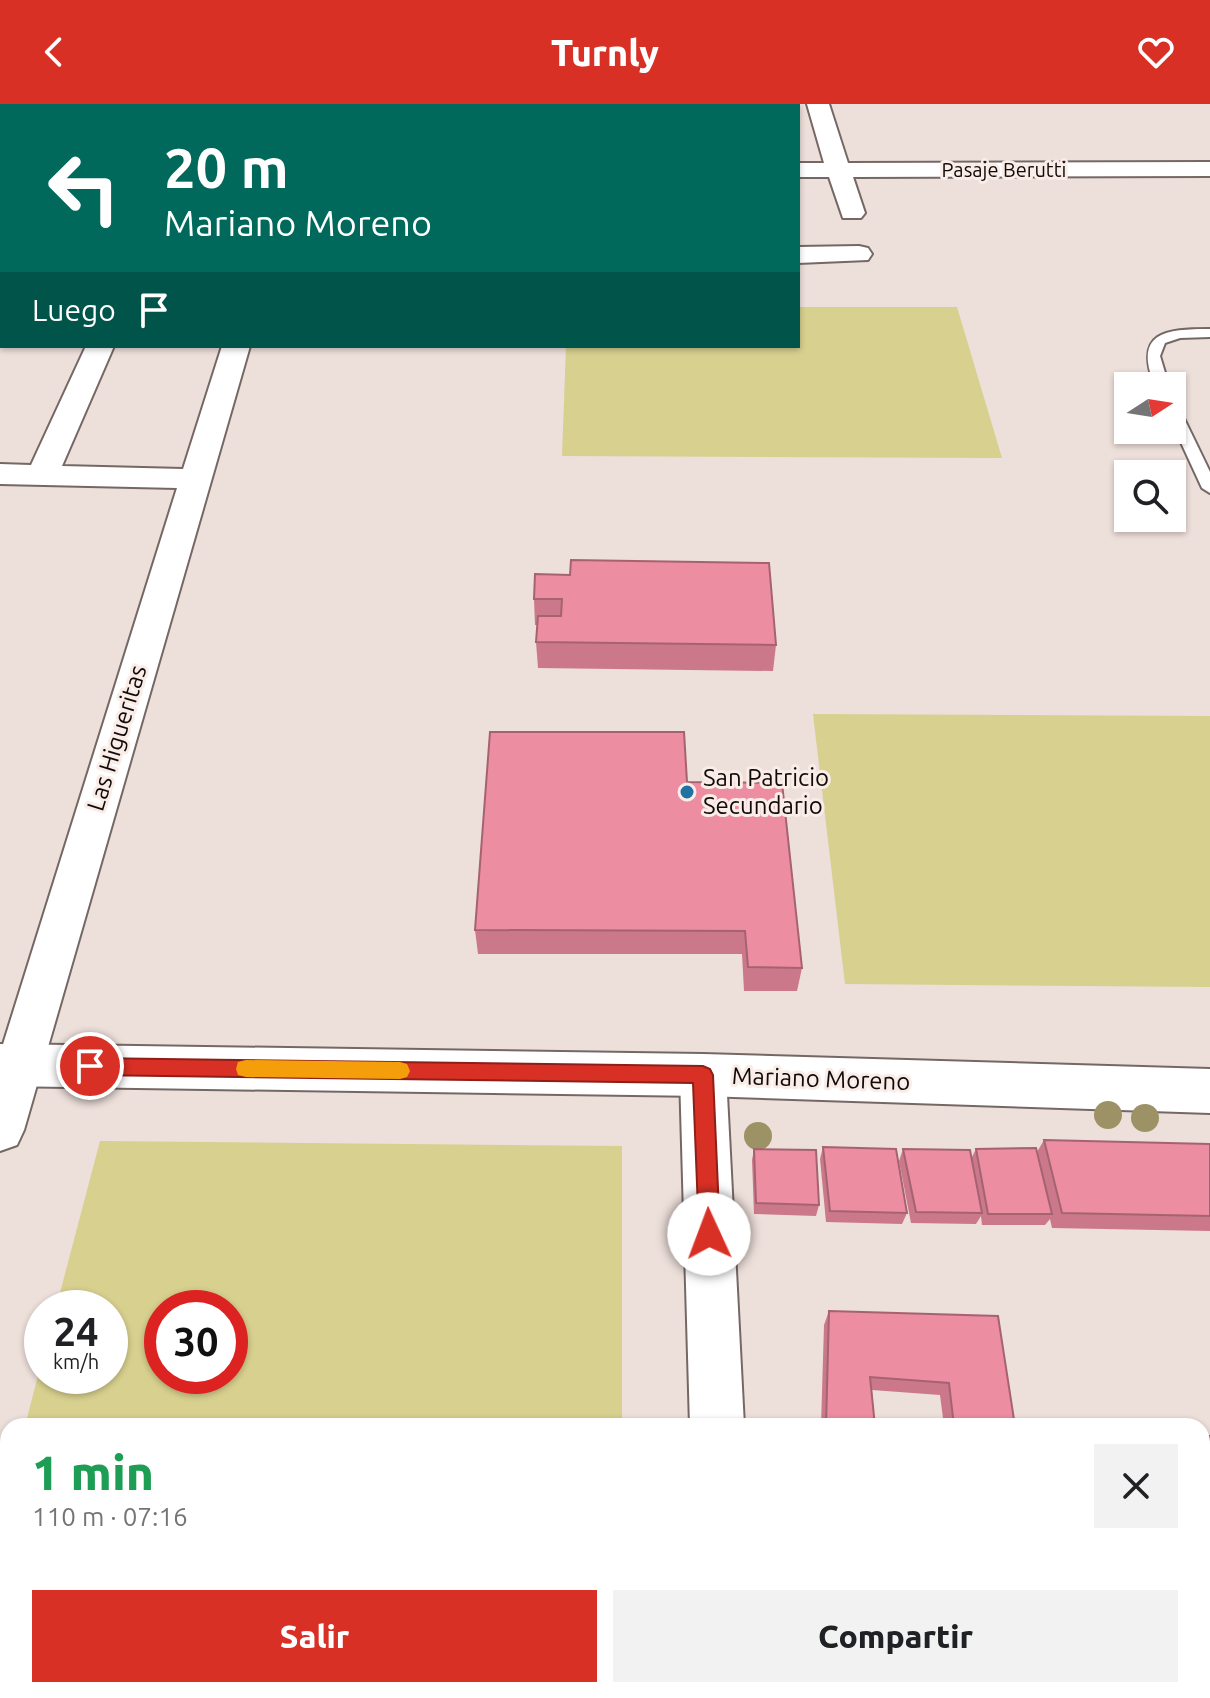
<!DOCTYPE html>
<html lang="es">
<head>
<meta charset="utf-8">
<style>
	:root { --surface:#fff; --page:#f2f2f2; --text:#202124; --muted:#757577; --accent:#d93025 }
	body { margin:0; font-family:Ubuntu,sans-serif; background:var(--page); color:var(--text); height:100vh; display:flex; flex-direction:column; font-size:30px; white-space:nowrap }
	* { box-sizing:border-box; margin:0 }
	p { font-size:26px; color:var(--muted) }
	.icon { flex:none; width:44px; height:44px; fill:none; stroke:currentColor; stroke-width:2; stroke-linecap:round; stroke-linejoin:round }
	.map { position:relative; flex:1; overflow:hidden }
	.sheet { position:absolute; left:0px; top:1314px; width:1210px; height:280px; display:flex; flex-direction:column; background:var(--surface); border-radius:24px 24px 0 0; box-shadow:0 2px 6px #0004 }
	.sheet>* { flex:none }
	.hud { position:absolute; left:0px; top:0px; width:800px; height:244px; box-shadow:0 2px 6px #0004; background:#00695c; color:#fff; overflow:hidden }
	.needle { width:52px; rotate:78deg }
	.buttons { position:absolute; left:1114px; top:268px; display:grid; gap:16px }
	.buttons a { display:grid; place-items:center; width:72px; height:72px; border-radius:0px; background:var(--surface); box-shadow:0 2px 6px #0004; font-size:40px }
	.speed { position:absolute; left:24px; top:1186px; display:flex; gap:16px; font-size:40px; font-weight:700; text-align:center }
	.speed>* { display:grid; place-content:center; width:104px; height:104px; border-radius:50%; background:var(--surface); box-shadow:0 2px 6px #0004; line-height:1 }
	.speed small { font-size:20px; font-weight:400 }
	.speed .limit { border:12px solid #d22; background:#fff; color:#111 }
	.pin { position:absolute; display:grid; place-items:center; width:68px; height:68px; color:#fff; margin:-34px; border:4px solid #fff; border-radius:50%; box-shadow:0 2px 8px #0007 }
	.me { position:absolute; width:88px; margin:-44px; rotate:358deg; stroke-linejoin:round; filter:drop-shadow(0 0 6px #0008) }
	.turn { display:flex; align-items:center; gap:28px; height:168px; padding:0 32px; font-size:36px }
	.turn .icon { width:104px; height:104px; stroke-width:2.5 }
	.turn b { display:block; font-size:56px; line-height:68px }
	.then { display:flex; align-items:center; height:76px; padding:0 32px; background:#0003; gap:16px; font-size:30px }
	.round { display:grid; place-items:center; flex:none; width:84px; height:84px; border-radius:0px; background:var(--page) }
	.summary { display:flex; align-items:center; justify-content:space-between; height:136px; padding:0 32px }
	h1 { font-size:48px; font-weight:800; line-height:60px; color:#1e9e55 }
	.cta { display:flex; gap:16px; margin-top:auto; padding:16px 32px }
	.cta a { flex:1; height:92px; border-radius:0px; background:var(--accent); color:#fff; font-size:32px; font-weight:800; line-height:92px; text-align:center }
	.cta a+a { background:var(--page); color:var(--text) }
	header { display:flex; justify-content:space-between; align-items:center; height:104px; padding:0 32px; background:var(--accent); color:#fff; font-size:36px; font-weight:800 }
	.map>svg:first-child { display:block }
	.green { fill:#d8d08e; fill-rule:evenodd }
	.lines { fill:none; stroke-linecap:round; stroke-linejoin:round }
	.service-casing { stroke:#756864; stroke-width:4 }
	.minor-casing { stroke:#756864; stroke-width:4 }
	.tertiary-casing { stroke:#756864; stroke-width:4 }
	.service { fill:#fff; fill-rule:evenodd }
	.minor { fill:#fff; fill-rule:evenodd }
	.tertiary { fill:#fff; fill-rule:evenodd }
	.tree { fill:#9d9266 }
	.wall { fill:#cb798a }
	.building { fill:#ec8da1; stroke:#a56371; stroke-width:2 }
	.route { fill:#d93025; stroke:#8d1f18; stroke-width:2 }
	.slow { fill:#f59e0b }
	.poi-dot { fill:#2072a3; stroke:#faece7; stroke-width:3 }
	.labels { text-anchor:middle; stroke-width:6; stroke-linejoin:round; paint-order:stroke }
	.far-street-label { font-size:20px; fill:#100b0a; stroke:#faece7 }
	.street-label { font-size:24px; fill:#100b0a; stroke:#faece7 }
	.poi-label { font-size:24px; fill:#100b0a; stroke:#faece7; text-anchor:start }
</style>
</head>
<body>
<header><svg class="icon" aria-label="back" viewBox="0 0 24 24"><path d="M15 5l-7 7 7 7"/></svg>Turnly<svg class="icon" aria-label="heart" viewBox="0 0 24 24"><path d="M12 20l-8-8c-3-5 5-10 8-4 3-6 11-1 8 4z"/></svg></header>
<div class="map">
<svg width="1210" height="1594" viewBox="0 0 1210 1594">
	<rect width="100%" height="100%" fill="#eddfda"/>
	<!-- green -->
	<g class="green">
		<polygon points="798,203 957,203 1002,354 562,352 566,242 798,242"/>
		<polygon points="813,610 1210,612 1210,883 845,880"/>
		<path d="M100,1037L622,1042V1322H25L42,1256V1272H110V1204H56ZM162,1204H230V1272H162Z"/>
	</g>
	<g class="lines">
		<!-- service casing -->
		<g class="service-casing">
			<g id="service">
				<path d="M1210,225V233L1180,234L1165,239L1160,252L1169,282H1155C1133,228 1165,225 1210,225Z"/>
				<polygon points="1172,300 1179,304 1210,368 1210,389 1202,384 1172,319"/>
			</g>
		</g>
		<!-- minor casing -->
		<g class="minor-casing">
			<g id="minor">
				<rect x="297" y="0" width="22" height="2"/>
				<polygon points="807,0 829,0 848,59 1210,58 1210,72 853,73 865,109 861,114 843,114 829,73 798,73 798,59 824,59"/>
				<rect x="0" y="62" width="2" height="14"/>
				<polygon points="859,142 868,144 872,150 868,156 798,159 798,143"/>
				<polygon points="86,242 114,242 62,362 183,365 222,242 250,242 24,1026 17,1041 0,1047 0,950 177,384 0,380 0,360 31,361"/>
				<polygon points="703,951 719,957 726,971 744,1322 690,1322 680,971 687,957"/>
				<polygon points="698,1586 758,1586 760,1594 698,1594"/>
			</g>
		</g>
		<!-- tertiary casing -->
		<g class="tertiary-casing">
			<polygon id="tertiary" points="0,940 703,950 1210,965 1210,1009 703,992 0,982"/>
		</g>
		<!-- service -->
		<use href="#service" class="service"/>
		<!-- minor -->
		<use href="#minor" class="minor"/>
		<!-- tertiary -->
		<use href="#tertiary" class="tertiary"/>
	</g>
	<!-- trees -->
	<g class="tree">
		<circle cx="1108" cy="1011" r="14"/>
		<circle cx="1145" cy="1014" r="14"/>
		<circle cx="758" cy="1032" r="14"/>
	</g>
	<!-- wall -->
	<g class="wall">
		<polygon points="535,470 776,541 773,567 538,564 536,538 537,521 535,521 534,495"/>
		<polygon points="687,678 802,864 797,887 744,887 742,850 478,850 475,826"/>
		<polygon points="1044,1036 1210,1040 1210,1127 1052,1124 1050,1115 1045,1121 982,1121 981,1112 976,1120 911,1119 899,1057 903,1045 972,1053 976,1045 1037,1048"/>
		<polygon points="823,1043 907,1109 902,1120 826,1118 820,1055"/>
		<polygon points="754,1045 819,1101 816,1112 754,1110 752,1056"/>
		<polygon points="829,1207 998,1212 1015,1322 944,1322 940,1291 872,1286 875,1322 821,1322 824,1221"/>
		<polygon points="1202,1332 1210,1332 1210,1471 1202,1470"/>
	</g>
	<!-- building -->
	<g class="building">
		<polygon points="571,456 769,459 776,541 536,538 538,512 561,512 562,495 534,495 535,470 570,471"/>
		<polygon points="490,628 684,628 687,678 782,679 802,864 748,863 745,827 475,826"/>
		<polygon points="1044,1036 1210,1040 1210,1112 1062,1109"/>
		<polygon points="823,1043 896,1045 907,1109 830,1107"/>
		<polygon points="1036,1044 1052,1110 988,1110 976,1045"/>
		<polygon points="754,1045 816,1046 819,1101 756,1099"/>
		<polygon points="903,1045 970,1046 982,1109 916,1108"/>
		<polygon points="829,1207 998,1212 1015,1322 954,1322 949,1279 870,1273 875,1322 826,1322"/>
		<rect x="1202" y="1332" width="8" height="132"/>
	</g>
	<!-- route -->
	<polygon class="route" points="90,954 703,962 710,965 713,971 720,1130 717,1138 709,1141 702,1138 699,1130 693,979 90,971 83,969 80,962 83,956"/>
	<!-- slow -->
	<polygon class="slow" points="246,956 400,958 407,960 410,967 407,973 400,975 246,973 238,971 236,965 238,958"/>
	<!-- markers -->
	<circle class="poi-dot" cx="687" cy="688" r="8"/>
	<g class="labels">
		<!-- far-street labels -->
		<g class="far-street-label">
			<text x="1004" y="73">Pasaje Berutti</text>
		</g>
		<!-- street labels -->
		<g class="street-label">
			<text transform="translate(117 634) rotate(-73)" y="8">Las Higueritas</text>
			<text transform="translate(821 975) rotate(2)" y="8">Mariano Moreno</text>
		</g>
		<!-- poi labels -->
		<g class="poi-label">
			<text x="703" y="682">San Patricio<tspan x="703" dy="28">Secundario</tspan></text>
		</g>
	</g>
</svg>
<div class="buttons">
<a><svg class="needle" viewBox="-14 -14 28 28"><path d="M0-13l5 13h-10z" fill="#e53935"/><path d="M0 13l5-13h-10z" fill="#757577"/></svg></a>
<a><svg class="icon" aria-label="search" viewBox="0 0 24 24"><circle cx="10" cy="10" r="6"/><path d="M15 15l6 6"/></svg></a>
</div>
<div class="speed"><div>24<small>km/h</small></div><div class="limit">30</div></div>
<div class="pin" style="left:90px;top:962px;background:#d93025"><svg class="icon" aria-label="arrive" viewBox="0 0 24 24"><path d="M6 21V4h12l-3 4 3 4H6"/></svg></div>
<svg class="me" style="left:709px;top:1130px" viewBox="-20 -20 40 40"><circle r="19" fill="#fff"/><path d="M0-13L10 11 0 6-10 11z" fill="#d93025"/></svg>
<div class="hud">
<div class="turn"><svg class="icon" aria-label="left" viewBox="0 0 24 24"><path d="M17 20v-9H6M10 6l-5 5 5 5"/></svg><div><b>20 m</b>Mariano Moreno</div></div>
<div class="then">Luego<svg class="icon" aria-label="arrive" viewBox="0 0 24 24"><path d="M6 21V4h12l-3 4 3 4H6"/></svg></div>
</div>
<section class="sheet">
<div class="summary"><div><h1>1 min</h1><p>110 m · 07:16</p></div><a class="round"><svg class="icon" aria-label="close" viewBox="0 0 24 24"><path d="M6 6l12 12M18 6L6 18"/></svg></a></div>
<div class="cta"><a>Salir</a><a>Compartir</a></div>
</section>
</div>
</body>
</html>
